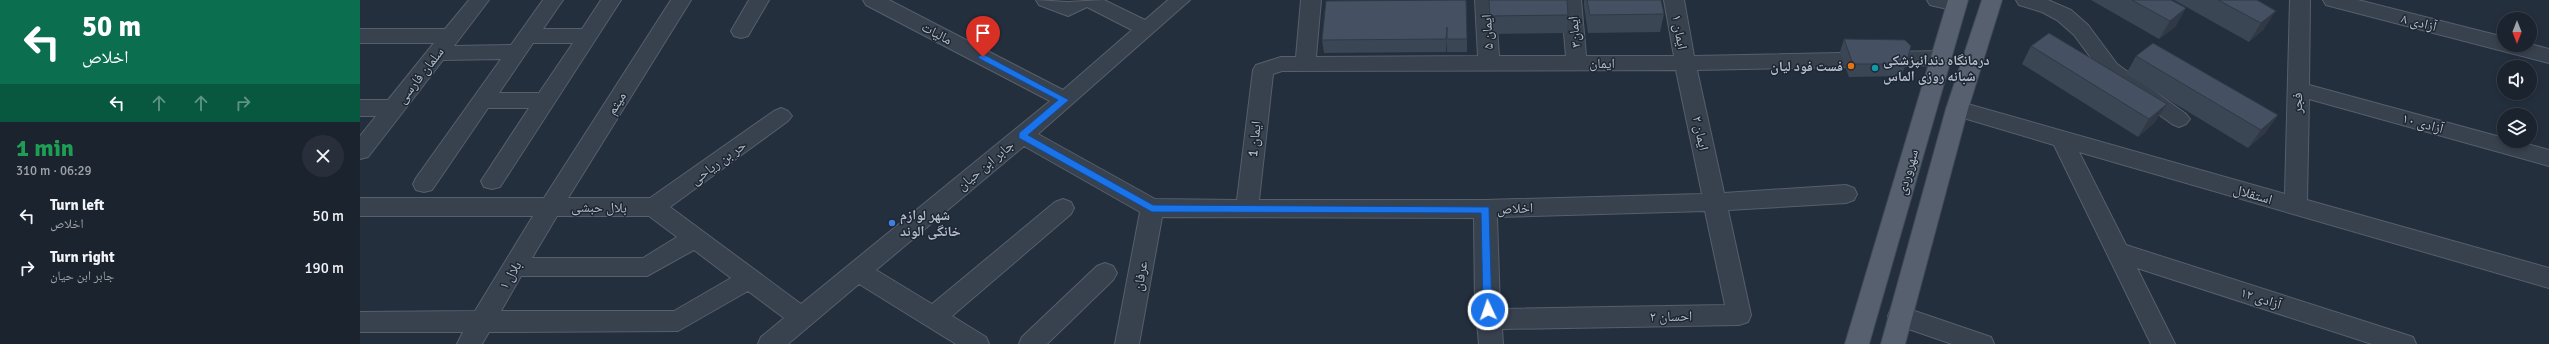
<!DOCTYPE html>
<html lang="en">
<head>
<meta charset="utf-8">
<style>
	:root { --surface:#1b232e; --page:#282f3a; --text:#f1f3f6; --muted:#a0a4aa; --line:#39404a }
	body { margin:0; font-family:Signika,"Noto Naskh Arabic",sans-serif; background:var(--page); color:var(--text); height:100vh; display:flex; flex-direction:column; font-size:15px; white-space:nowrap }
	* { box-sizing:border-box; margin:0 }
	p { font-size:13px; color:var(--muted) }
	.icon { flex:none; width:22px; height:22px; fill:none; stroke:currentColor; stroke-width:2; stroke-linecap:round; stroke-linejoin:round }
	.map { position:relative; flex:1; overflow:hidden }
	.details { display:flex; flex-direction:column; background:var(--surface); width:360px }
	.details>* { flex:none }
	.top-card { background:#0b6e4f; color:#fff; overflow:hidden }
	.needle { width:26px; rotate:180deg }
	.buttons { position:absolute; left:2137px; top:12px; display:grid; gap:8px }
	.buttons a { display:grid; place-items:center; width:40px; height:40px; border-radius:50%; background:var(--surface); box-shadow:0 2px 6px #0003,0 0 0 1px var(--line); font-size:20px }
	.pin { position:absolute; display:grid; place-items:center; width:34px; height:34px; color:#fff; margin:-41px -17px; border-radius:50% 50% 50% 0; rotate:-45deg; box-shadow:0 0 4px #0007 }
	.pin .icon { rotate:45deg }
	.me { position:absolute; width:44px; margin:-22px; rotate:357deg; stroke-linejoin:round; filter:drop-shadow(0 0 3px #0008) }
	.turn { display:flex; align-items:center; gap:14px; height:84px; padding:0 16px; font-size:18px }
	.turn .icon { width:52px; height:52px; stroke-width:2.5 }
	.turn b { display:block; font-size:28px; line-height:34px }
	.lanes { display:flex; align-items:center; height:38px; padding:0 16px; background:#0003; justify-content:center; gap:20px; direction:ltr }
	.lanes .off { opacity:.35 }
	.round { display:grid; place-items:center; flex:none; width:42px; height:42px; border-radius:21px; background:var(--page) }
	.summary { display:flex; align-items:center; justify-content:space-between; height:68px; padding:0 16px }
	h1 { font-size:24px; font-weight:700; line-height:30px; color:#1e9e55 }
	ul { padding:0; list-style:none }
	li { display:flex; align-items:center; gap:12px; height:52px; padding:0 16px }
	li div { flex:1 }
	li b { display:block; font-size:15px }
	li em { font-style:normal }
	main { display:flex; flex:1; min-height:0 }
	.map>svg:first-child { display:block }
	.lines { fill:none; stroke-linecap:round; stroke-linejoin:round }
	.minor-casing { stroke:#565f6c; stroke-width:2 }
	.major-casing { stroke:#414a57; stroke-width:2 }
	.minor { fill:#38414e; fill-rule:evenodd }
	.major { fill:#56606e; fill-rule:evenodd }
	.wall { fill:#3b4654 }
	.shaded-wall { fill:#303945 }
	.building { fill:#455162; stroke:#303945 }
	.route { fill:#1a73e8; stroke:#114b97 }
	.food-dot { fill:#e8710a; stroke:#1d2633; stroke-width:1.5 }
	.culture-dot { fill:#0f9aa8; stroke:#1d2633; stroke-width:1.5 }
	.shop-dot { fill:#3f7fe0; stroke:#1d2633; stroke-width:1.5 }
	.labels { text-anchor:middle; stroke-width:3; stroke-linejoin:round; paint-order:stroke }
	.street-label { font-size:14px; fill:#b4bcc9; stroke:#1d2633 }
	.poi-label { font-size:14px; font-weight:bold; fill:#b4bcc9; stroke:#1d2633; text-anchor:start }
</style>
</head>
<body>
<main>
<section class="details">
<div class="top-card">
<div class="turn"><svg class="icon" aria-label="left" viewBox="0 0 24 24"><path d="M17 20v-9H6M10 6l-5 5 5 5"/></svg><div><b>50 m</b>اخلاص</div></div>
<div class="lanes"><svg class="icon" aria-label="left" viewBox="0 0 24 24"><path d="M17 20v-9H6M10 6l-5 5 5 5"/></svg><svg class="icon off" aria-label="ahead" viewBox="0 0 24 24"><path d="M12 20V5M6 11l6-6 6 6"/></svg><svg class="icon off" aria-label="ahead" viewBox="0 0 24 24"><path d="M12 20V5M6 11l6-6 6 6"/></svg><svg class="icon off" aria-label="right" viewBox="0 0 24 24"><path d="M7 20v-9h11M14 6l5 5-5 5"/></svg></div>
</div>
<div class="summary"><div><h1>1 min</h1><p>310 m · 06:29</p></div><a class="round"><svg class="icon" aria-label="close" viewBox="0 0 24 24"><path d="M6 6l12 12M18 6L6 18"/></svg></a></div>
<ul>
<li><svg class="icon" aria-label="left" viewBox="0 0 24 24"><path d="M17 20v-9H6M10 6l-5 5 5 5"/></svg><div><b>Turn left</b><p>اخلاص</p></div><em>50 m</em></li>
<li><svg class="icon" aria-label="right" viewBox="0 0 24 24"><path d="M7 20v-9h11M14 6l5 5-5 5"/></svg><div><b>Turn right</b><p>جابر ابن حیان</p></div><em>190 m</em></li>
</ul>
</section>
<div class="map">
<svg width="2189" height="344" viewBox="0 0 2189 344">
	<rect width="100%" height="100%" fill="#242f3e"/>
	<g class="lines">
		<!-- minor casing -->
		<g class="minor-casing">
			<g id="minor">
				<path d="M109,0H129L94,46L151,45L183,0H203L183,29H222L241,0H261L140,187L132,189L124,187L121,181L169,108H128L72,190L64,192L56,190L53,184L56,178L141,59L83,60L8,157L0,159V136L16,116H0V100H28L74,43H0V29H85ZM173,43H213L179,93H139Z"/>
				<path d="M311,0H331L208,198H290L414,111L421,108L428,111L432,116L428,121L310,207L441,304L690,101L506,5L503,0H529L703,90L772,30L727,7L708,16L679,5L676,0L707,2L744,0L785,20L808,0H830L678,134L795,199L877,200L893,70L896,65L921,57H936L941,0H961L956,57L1118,56L1115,0H1135L1139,56H1206L1201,0H1221L1226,56H1314L1304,0H1324L1334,56L1581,51L1588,53L1591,58L1588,63L1581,65L1337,70L1364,193L1486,185L1494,188L1497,194L1494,200L1486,203L1368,210L1391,315L1388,322L1379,325L1142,329L1143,344H1119L1115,301L1114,218L802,217L779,344H755L780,212L664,146L516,270L572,304L695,202L703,199L711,202L714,208L711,214L592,316L626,337L629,344H596L499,284L428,344H398L401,337L424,318L388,291L318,331L129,332L122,344H97L103,332H0V312L115,311L173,216H0V198H184ZM1316,70L1342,194L1125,200H899L913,74L922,71ZM1345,211L1365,305L1140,309L1137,217ZM197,216H289L317,237L283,258H172ZM334,250L371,278L314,311H141L161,276H287Z"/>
				<polygon points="389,0 409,0 388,36 381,38 374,36 371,31"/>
				<polygon points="1567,0 1601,0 1606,5 1603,10 1596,11 1570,5"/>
				<polygon points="1656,0 1688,0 1711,10 1728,25 1757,64 1826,114 1830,119 1826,124 1819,127 1812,124 1743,74 1714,35 1697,20 1682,12 1659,5"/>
				<polygon points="1930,0 1950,0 1949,85 2144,138 2144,141 2156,141 2189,150 2189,166 1949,99 1947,200 2189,268 2189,288 1719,152 1766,245 2044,334 2053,337 2056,344 2012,344 1777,268 1815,344 1791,344 1694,145 1590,114 1586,109 1590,104 1597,101 1925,194"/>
				<polygon points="1963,0 1998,0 2144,37 2144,45 2170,44 2189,49 2189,63 1966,5"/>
				<polygon points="745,263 753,266 757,273 753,280 687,344 659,344 662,337 737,266"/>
				<polygon points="1540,306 1631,337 1634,344 1592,344 1531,323 1528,316 1531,309"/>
			</g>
		</g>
		<!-- major casing -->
		<g class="major-casing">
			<g id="major">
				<polygon points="1588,0 1608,0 1509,344 1485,344"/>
				<polygon points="1622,0 1642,0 1608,109 1545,344 1521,344 1586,109"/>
			</g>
		</g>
		<!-- minor -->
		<use href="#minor" class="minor"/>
		<!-- major -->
		<use href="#major" class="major"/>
	</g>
	<!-- wall -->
	<g class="wall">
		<polygon points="1106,0 1107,39 1107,52 1087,52 1087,39 1086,52 964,53 962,40 966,1"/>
		<polygon points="1129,0 1207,0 1208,15 1207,33 1130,34 1128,10"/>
		<polygon points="1224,0 1301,0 1304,14 1300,32 1228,33 1224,6"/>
		<polygon points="1731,0 1811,0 1826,8 1815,27 1799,39"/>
		<polygon points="1814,0 1897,0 1904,29 1889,42"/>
		<polygon points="1484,39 1546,64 1541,76 1489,77 1480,52"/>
		<polygon points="1671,46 1795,122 1778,137 1662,64"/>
		<polygon points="1776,56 1918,115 1905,133 1888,148 1766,74"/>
	</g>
	<!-- shaded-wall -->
	<g class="shaded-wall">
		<polygon points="1826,8 1815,27 1799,39 1810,21"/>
		<polygon points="1916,11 1904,29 1889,42 1901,23"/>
		<polygon points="1807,104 1795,122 1778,137 1789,119"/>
		<polygon points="1918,115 1905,133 1888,148 1901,130"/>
	</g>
	<!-- building -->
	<g class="building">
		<polygon points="1106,0 1107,39 1087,39 1087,27 1086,39 962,40 966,1"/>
		<polygon points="1129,0 1207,0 1208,15 1130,16"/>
		<polygon points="1227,0 1301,0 1304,14 1230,15"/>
		<polygon points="1772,0 1811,0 1826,8 1810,21"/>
		<polygon points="1858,0 1897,0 1916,11 1901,23"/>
		<polygon points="1689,33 1807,104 1789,119 1671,46"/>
		<polygon points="1484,39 1545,40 1551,46 1546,64 1493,64"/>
		<polygon points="1793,43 1918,115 1901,130 1776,56"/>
	</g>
	<!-- route -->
	<polygon class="route" points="623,54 709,100 668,135 793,205 1129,207 1132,313 1128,314 1123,310 1121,213 792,212 659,138 659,133 698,100 620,59 618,57"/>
	<!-- markers -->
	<circle class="food-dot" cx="1491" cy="66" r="4"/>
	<circle class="culture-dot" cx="1515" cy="68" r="4"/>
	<circle class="shop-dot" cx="532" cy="223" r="4"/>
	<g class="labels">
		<!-- street labels -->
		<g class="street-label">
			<text transform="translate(2059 22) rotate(14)" y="5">آزادی ۸</text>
			<text transform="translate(1127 32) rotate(-93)" y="5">ایمان ۵</text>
			<text transform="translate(1214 32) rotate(-96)" y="5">ایمان۳</text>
			<text transform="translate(1320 32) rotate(80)" y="5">ایمان ۱</text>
			<text transform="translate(577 33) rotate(28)" y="5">مالیات</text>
			<text x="1242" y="68">ایمان</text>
			<text transform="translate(60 75) rotate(-52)" y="5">سلمان فارسی</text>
			<text transform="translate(256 103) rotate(-58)" y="5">میثم</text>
			<text transform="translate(1937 103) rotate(-89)" y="5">فجر</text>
			<text transform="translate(2063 123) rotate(15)" y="5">آزادی ۱۰</text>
			<text transform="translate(1341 133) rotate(78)" y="5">ایمان ۲</text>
			<text transform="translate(894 139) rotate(-84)" y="5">ایمان 1</text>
			<text transform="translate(358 162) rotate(-36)" y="5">حر بن ریاحی</text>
			<text transform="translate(625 165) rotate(-40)" y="5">جابر ابن حیان</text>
			<text transform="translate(1547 172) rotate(-74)" y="5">سهروردی</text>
			<text transform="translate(1893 194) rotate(16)" y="5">استقلال</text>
			<text transform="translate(239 207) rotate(1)" y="5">بلال حبشی</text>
			<text transform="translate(1155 208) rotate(-2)" y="5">اخلاص</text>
			<text transform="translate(150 275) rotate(-59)" y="5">بلال ۱</text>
			<text transform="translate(780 276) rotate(-80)" y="5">عرفان</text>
			<text transform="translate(1901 298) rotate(18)" y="5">آزادی ۱۲</text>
			<text transform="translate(1311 316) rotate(-1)" y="5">احسان ۲</text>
		</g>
		<!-- poi labels -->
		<g class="poi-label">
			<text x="1523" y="65">درمانگاه دندان‍‍پزشکی<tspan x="1523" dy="16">شبانه روزی الماس</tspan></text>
			<text x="1483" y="71" text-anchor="end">فست فود لیان</text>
			<text x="540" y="220">شهر لوازم<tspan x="540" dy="16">خانگی الوند</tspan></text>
		</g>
	</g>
</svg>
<div class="buttons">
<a><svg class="needle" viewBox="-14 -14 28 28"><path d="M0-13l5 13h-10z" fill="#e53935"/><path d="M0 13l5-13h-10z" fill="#a0a4aa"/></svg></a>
<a><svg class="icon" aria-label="sound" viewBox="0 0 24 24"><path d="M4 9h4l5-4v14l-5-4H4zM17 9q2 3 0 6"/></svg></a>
<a><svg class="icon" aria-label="layers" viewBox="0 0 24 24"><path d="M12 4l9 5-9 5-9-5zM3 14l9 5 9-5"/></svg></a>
</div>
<div class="pin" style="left:623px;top:57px;background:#d93025"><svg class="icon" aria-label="arrive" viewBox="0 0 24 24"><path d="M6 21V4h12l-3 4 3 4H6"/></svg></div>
<svg class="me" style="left:1128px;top:310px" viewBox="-20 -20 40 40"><circle r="17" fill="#1a73e8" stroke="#fff" stroke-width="3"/><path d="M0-11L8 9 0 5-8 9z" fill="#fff"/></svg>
</div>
</main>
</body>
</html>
